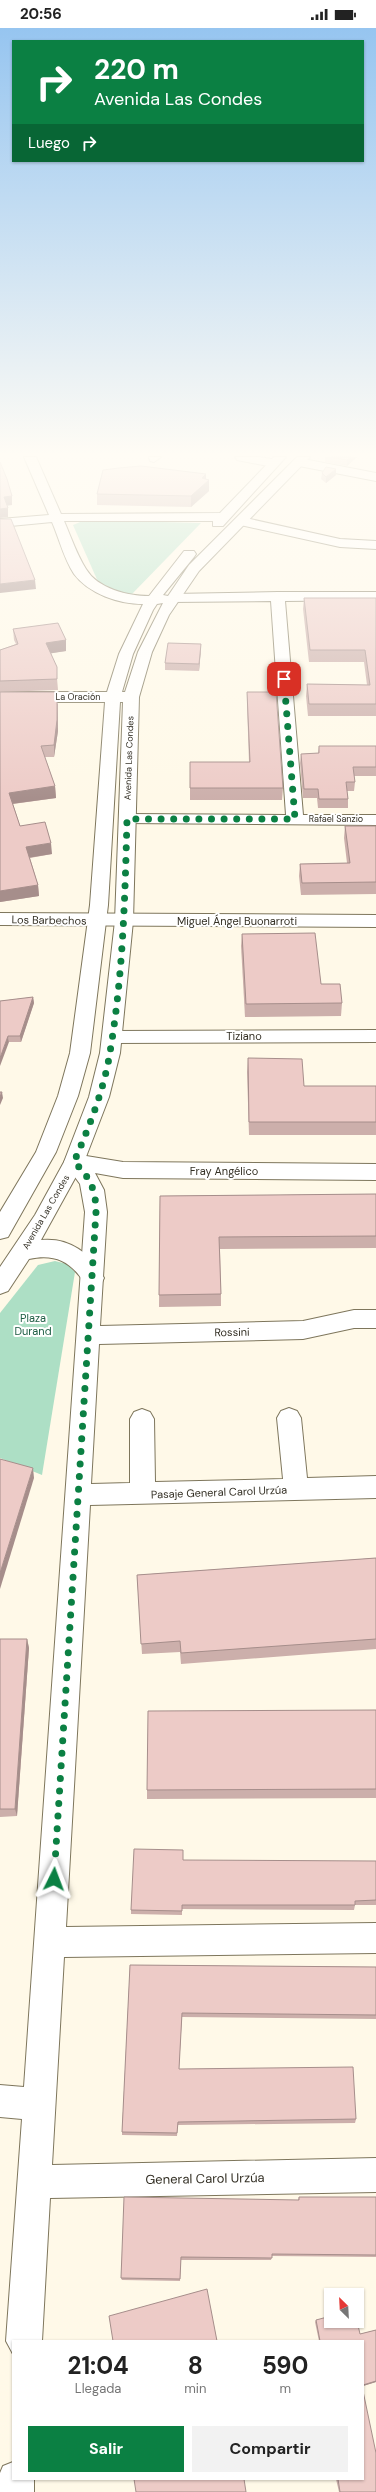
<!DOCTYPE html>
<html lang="es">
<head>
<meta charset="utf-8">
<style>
	:root { --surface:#fff; --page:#f2f2f2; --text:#222; --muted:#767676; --accent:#0b8043 }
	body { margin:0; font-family:"DM Sans",sans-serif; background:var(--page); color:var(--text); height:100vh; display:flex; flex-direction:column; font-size:15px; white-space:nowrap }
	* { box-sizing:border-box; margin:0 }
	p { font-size:13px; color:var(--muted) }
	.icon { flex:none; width:22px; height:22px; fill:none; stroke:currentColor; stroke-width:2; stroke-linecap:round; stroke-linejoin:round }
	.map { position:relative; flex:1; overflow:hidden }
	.details { position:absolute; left:12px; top:2312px; width:352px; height:140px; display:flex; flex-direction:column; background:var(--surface); border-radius:0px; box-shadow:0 1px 3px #0004 }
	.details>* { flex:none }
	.banner { position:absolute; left:12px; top:12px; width:352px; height:122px; border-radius:0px; box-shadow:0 1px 3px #0004; background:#0b8043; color:#fff; overflow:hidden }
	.needle { width:26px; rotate:336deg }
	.buttons { position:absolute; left:324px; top:2260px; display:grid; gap:8px }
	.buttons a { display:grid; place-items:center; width:40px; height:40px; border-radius:0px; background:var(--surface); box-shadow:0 1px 3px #0004; font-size:20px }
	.pin { position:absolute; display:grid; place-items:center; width:34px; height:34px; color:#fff; margin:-17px; border-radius:8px; box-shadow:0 2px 6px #0006 }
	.me { position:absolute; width:44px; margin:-22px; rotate:3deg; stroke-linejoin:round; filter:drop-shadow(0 0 3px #0008) }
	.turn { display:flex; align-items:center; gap:14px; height:84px; padding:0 16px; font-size:18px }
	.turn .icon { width:52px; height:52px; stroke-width:2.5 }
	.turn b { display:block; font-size:28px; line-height:34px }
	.then { display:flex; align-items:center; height:38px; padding:0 16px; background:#0003; gap:8px; font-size:15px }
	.eta { display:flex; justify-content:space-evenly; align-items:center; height:68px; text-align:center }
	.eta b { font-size:24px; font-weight:700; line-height:28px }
	.button { display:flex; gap:8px; margin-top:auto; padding:8px 16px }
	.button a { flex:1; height:46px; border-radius:0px; background:var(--accent); color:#fff; font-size:16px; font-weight:700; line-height:46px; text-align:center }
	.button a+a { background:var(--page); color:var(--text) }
	.status { display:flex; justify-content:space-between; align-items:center; height:28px; padding:0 20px; background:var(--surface); direction:ltr }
	.status svg { height:11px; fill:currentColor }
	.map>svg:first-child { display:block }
	.green { fill:#addfc5 }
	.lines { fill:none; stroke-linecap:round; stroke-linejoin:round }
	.minor-casing { stroke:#7e765c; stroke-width:2 }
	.major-casing { stroke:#7e765c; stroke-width:2 }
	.minor { fill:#fff; fill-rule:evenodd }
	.major { fill:#fff; fill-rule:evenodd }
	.wall { fill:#ccafab }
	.shaded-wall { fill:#a68e8b }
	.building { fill:#edcbc7; stroke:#a68e8b }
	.route { stroke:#0b8043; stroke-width:7; stroke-dasharray:0 12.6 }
	.labels { text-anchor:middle; stroke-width:4; stroke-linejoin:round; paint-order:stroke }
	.far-street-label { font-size:9px; fill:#332f24; stroke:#fff }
	.street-label { font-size:11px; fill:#332f24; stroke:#fff }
	.park-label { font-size:11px; fill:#1d5d43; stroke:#fff }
	.near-street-label { font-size:13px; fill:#332f24; stroke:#fff }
</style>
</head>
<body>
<div class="status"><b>20:56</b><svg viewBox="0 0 49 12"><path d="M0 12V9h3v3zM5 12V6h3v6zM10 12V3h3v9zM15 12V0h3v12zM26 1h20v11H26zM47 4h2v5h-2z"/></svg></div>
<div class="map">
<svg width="376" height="2464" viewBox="0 0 376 2464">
	<rect width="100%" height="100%" fill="#fff9e8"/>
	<!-- green -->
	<g class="green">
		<polygon points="85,492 201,495 132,566 113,565 99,556 73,497"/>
		<polygon points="55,1233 67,1236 75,1244 42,1447 0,1430 0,1285 38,1237"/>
	</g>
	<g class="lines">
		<!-- minor casing -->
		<g class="minor-casing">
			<g id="minor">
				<polygon points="149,429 161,429 154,434 150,433"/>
				<polygon points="235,429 259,429 277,432 279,435 273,439 237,432"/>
				<polygon points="298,430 376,445 376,453 294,437 292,434"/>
				<polygon points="241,489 340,511 376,513 376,521 340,519 236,496 235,493"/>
				<polygon points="278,564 376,564 376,572 285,573 303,787 376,787 376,797 121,795 119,791 121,787 127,786 286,787 271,573 172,574 165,570 172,566"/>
				<polygon points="0,885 376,887 376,899 0,897"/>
				<polygon points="376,1002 376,1014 112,1015 105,1014 102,1009 105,1004 112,1003"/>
				<polygon points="74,1126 123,1134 376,1136 376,1152 123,1150 95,1145 104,1162 107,1184 100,1298 303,1293 354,1282 376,1282 376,1300 354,1300 303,1311 99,1316 91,1456 130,1455 130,1391 134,1384 142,1381 150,1384 154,1391 155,1454 283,1451 277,1390 281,1383 289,1380 297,1383 301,1390 307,1450 376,1448 376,1470 90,1477 66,1899 376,1895 376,1925 64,1929 52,2137 376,2130 376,2164 50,2170 42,2313 13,2313 13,2326 6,2313 22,2091 0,2089 0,2057 24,2059 85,1184 80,1156 64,1134 67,1129"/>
				<polygon points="13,2434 13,2451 34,2451 34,2464 0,2464 0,2445 3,2438"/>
			</g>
		</g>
		<!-- major casing -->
		<g class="major-casing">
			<path id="major" d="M24,429H36L61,486L220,485L274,429H286L223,498H213V493H64C71,509 77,527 86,541C98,561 128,568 149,568L184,523H194L196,526L194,529L163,567L168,568L189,537L297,429H310L199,543L169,587L152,624L139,669L133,893L120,1025L109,1069L84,1134L41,1212C70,1209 91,1226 104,1250L101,1256L93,1259L85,1256C72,1234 55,1225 29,1231L8,1263L0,1266V1239L35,1187L64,1134L89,1069L100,1025L115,893L123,674H120L108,877L90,1025L78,1068L56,1124L8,1209L0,1211V1184L36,1124L58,1068L70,1025L90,877L105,674H0V664H107L119,626L143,576C119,576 89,566 74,546C64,531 59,510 52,494L0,499V491L49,487ZM163,575L138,624L125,664H122L133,626L153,582L157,576Z"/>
		</g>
		<!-- minor -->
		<use href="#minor" class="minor"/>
		<!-- major -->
		<use href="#major" class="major"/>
	</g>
	<!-- wall -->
	<g class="wall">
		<polygon points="325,429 357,429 347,438 325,434"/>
		<polygon points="336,441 336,447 326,455 321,451 322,445"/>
		<polygon points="206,451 209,452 209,463 191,479 97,477 97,466"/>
		<polygon points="304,570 376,570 376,688 308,688 306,668 307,656 367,657 364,634 309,634 303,581"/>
		<polygon points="13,601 66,612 66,623 51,625 57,650 58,662 0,664 0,622 16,616 14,612"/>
		<polygon points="201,616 199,643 165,642 165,635"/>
		<polygon points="0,664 58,676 58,703 54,729 45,729 55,758 56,770 13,776 20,798 52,826 30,830 38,857 39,868 0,874"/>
		<polygon points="247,664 283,760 282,772 190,772 190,734 249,734 247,676"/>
		<polygon points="319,718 376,718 376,748 354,748 355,754 354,763 347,763 348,771 348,780 318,780 317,770 303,770 300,735 301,726 318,725"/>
		<polygon points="345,798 376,798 376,866 301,867 299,848 300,836 347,835 344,810"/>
		<polygon points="242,906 321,956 342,975 341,988 245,989 241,918"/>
		<polygon points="33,969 34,975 21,1014 9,1014 0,973"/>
		<polygon points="248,1030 304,1058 376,1058 376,1107 249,1107 247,1044"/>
		<polygon points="376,1166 376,1220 220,1221 221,1266 221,1278 159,1279 160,1168"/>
		<polygon points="376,1530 376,1621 181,1636 180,1624 142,1626 137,1547"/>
		<polygon points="0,1611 27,1611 29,1620 17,1788 0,1789"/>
		<polygon points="376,1682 376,1770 147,1771 147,1762"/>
		<polygon points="376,1833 376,1877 355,1877 354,1882 182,1881 182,1887 131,1886 131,1882"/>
		<polygon points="130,1937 376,1939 376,1991 182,1989 179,2041 356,2091 355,2095 178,2097 177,2108 122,2107 122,2104"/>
		<polygon points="299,2169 376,2169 376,2229 272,2228 271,2232 181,2232 180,2253 122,2252 121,2250 298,2172"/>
		<polygon points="316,2292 360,2306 376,2302 376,2354 363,2358 363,2313 319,2313 315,2294"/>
		<polygon points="336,2451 363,2451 376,2464 339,2464"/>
	</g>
	<!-- shaded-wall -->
	<g class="shaded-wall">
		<polygon points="351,429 357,429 347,438 347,432"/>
		<polygon points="336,441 336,447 326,455 326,449"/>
		<polygon points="206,446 206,454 209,452 209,463 191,479 191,468 202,450"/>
		<polygon points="12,468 12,477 5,478 4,469"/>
		<polygon points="8,480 8,489 0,490 0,481"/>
		<polygon points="35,552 36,561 0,565 0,556"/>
		<polygon points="66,612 66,623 47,626 46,615"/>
		<polygon points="201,616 201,622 199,643 199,636"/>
		<polygon points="57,664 58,703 54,729 54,717"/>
		<polygon points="55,758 56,770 11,776 9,765"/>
		<polygon points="51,815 52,826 27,830 26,819"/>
		<polygon points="38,857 39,868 0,874 0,863"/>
		<polygon points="33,969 34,975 21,1014 20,1008"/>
		<polygon points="8,1008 9,1014 0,1038 0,1030"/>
		<polygon points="2,1064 3,1070 0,1077 0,1069"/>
		<polygon points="33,1440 34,1450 0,1561 0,1545"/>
		<polygon points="27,1611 29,1620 17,1788 15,1781"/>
		<polygon points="376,2353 376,2354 363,2358 363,2357"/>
	</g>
	<!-- building -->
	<g class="building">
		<polygon points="331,429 351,429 347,432"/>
		<polygon points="0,434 7,451 12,468 4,469 8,480 0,481"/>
		<polygon points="141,438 206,446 202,450 209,452 191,468 97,466 103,442 119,440"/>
		<polygon points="326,439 336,441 326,449 322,445"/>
		<polygon points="0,491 11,491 35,552 0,556"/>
		<polygon points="304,570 376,570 376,676 309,676 307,656 370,657 365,622 310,622"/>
		<polygon points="58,595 66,612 46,615 57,639 57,651 0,653 0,622 18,616 13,601"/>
		<polygon points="168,615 201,616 199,636 165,635"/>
		<polygon points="0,664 57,664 57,692 54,717 41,718 55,758 9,765 20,798 45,794 51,815 26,819 38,857 0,863"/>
		<polygon points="247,664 276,664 283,760 190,760 190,734 250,734"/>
		<polygon points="319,718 376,718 376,739 353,739 355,754 346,754 348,771 319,771 318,761 304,761 301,726 319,725"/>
		<polygon points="345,798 376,798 376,854 302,855 300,836 350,835"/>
		<polygon points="315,905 321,956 340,956 342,975 246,976 242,906"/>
		<polygon points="33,969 20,1008 8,1008 0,1030 0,973"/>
		<polygon points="248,1030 302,1031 304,1058 376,1058 376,1094 249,1094"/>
		<polygon points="0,1064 2,1064 0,1069"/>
		<polygon points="376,1166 376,1208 219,1209 221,1266 159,1267 160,1168"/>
		<polygon points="0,1431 33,1440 0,1545"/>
		<polygon points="376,1530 376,1611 181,1625 180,1613 141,1616 137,1547"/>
		<polygon points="0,1611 27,1611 15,1781 0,1781"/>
		<polygon points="376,1682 376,1761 147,1762 148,1683"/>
		<polygon points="134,1821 183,1822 183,1832 376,1833 376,1872 355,1873 355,1877 182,1877 182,1883 131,1882"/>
		<polygon points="130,1937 376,1939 376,1987 182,1985 179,2041 353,2039 356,2091 178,2094 177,2105 122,2104"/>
		<polygon points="124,2169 299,2172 299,2169 376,2169 376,2227 272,2226 272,2230 181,2229 180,2251 121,2250"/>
		<polygon points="207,2261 217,2313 113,2313 109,2288"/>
		<polygon points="331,2288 331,2293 357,2293 360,2306 376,2302 376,2353 363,2357 363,2313 320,2313 316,2292"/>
		<polygon points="363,2363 376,2425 376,2464 340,2464 338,2451 363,2451"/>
		<polygon points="134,2451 244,2451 246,2464 136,2464"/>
	</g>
	<!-- sky -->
	<linearGradient id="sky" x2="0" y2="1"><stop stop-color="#96c5f0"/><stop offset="0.55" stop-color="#fffcf5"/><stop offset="1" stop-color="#fffcf5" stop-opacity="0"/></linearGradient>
	<rect width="376" height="774" fill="url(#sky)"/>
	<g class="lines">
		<!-- route -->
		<path class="route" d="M54,1851L96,1184C96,1162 90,1149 74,1134C89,1099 104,1062 110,1024C123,948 125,869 127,791H295L284,651"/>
	</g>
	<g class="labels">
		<!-- far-street labels -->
		<g class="far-street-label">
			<text x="78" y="672">La Oración</text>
			<text transform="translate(129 730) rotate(-88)" y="3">Avenida Las Condes</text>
			<text x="336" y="794">Rafael Sanzio</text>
			<text transform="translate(46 1184) rotate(-60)" y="3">Avenida Las Condes</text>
		</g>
		<!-- street labels -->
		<g class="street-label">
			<text transform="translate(49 892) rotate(1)" y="4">Los Barbechos</text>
			<text x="237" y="897">Miguel Ángel Buonarroti</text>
			<text x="244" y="1012">Tiziano</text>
			<text x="224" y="1147">Fray Angélico</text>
			<text transform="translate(232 1304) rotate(-1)" y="4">Rossini</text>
			<text transform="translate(219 1464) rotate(-2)" y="4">Pasaje General Carol Urzúa</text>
		</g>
		<!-- park labels -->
		<g class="park-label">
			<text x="33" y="1294">Plaza<tspan x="33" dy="13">Durand</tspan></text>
		</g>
		<!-- near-street labels -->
		<g class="near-street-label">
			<text transform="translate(205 2150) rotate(-1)" y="5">General Carol Urzúa</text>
		</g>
	</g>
</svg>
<div class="buttons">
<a><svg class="needle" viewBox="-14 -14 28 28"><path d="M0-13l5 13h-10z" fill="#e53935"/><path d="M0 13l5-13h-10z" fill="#767676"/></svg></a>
</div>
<div class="pin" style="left:284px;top:651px;background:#d93025"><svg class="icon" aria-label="arrive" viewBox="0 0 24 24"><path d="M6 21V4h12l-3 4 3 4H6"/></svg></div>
<svg class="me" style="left:54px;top:1851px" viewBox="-20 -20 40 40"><path d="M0-17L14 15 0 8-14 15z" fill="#0b8043" stroke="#fff" stroke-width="4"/></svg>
<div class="banner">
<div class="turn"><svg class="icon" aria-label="right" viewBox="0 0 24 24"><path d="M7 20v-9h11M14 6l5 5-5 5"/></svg><div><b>220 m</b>Avenida Las Condes</div></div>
<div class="then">Luego<svg class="icon" aria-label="right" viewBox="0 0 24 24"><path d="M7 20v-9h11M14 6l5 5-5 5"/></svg></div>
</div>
<section class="details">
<div class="eta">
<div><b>21:04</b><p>Llegada</p></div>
<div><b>8</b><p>min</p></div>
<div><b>590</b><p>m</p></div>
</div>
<div class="button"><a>Salir</a><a>Compartir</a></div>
</section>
</div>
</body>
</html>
